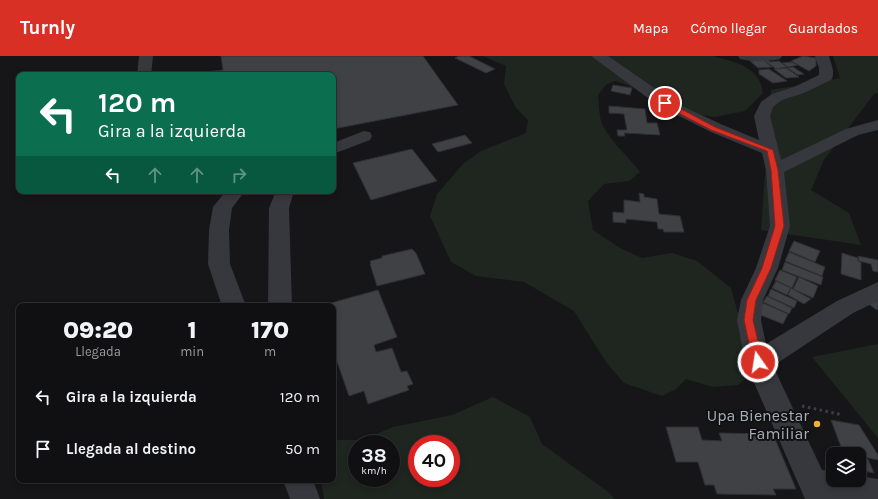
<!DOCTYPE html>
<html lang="es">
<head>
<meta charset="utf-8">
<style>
	:root { --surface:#101012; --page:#1e1e20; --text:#f1f3f6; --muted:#9c9d9f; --line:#303032; --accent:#d93025 }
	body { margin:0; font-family:Karla,sans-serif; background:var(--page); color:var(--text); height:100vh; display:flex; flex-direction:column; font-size:15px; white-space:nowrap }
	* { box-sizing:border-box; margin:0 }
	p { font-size:13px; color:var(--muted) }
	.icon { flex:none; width:22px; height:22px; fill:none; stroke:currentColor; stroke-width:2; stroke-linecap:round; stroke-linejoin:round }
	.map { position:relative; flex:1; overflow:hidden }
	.drawer { position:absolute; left:16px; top:247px; width:320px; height:180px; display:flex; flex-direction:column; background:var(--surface); border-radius:8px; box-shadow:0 2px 6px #0003,0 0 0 1px var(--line) }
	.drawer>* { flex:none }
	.guide { position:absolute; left:16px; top:16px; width:320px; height:122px; border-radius:8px; box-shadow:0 2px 6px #0003,0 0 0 1px var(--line); background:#0b6e4f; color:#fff; overflow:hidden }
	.controls { position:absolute; left:826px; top:391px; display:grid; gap:8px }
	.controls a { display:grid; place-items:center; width:40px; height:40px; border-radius:8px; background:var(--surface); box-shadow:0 2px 6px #0003,0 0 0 1px var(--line); font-size:20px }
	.speed { position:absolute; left:348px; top:379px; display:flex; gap:8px; font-size:20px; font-weight:700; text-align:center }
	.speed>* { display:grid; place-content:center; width:52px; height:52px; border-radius:50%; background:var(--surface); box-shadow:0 2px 6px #0003,0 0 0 1px var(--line); line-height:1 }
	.speed small { font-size:10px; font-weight:400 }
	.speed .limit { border:6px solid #d22; background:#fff; color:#111 }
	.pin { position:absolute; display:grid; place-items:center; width:34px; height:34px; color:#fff; margin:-17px; border:2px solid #fff; border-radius:50%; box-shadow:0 1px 4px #0007 }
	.me { position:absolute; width:44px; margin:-22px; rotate:347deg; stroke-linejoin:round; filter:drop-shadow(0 0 3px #0008) }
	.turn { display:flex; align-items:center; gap:14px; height:84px; padding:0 16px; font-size:18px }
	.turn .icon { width:52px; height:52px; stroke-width:2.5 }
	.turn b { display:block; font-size:28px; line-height:34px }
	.lanes { display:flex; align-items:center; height:38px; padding:0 16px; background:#0003; justify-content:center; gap:20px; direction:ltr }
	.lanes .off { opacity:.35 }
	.eta { display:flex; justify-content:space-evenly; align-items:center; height:68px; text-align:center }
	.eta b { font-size:24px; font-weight:800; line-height:28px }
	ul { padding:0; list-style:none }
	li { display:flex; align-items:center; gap:12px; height:52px; padding:0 16px }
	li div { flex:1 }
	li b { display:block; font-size:15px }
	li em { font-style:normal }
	header { display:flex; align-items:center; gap:24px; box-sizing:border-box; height:56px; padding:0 20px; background:var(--accent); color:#fff }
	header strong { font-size:19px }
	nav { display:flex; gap:22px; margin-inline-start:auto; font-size:14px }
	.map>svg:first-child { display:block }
	.green { fill:#1e261f; fill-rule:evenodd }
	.building { fill:#404145; stroke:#303034 }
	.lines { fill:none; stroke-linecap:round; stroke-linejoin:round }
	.path { stroke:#3d3f44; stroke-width:3; stroke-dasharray:2.5 3.5; stroke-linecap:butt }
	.minor { fill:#37383d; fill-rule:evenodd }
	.route { fill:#d93025; stroke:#8d1f18 }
	.poi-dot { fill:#f2b134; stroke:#111113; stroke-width:1.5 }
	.labels { text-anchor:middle; stroke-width:4; stroke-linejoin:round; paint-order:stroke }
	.near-poi-label { font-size:16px; fill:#a8adb8; stroke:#111113; text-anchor:end }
</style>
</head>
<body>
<header>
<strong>Turnly</strong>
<nav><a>Mapa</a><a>Cómo llegar</a><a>Guardados</a></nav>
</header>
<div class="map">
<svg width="878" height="443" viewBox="0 0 878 443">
	<rect width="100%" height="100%" fill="#161618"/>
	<!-- green -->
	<g class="green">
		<path d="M483,0H713C734,6 760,10 763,37L745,55L715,61L693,58L627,29L615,25L606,29L598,39C599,48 599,60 602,68C611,86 628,100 640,116L629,125L604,128L588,145L593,174L620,192L642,202L672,197L697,205L731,232L743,276L749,319L738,329L713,331L686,323L676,333L662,340L624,327L606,306L574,255L524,226L476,220L451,206L430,160L437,138L463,108L481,95L526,77L528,64L516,52L504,28L506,10Z"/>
		<polygon points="833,0 878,0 878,37 874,38 824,104 811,134 849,157 861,189 761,174 771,34 840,22"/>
		<polygon points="878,288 878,382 812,301"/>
		<path d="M493,341L530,361L542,388L607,435L615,443H324L321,424H333V384H362L393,371L452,359ZM357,388H391V422H357ZM417,388H451V422H417Z"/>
	</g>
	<!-- building -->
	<g class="building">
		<polygon points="221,0 423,0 458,49 333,73 333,19 208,19 207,16 223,14"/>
		<polygon points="459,0 469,0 495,13 486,17 455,2"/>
		<polygon points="803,0 816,2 816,10 809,15 791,5"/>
		<polygon points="764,4 772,11 758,12 750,5"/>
		<polygon points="767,4 770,6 779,5 787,11 776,13 765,5"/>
		<polygon points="791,6 798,9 788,11 782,7"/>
		<polygon points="793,11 804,18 798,19 787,12"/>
		<polygon points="786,12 799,21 786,22 774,13"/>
		<polygon points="769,13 787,25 773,27 759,18 759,14"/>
		<polygon points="613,29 632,32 630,39 611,35"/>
		<polygon points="609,50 645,53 647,67 657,67 660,79 624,77 625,80 618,80 617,74 627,74 624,58 609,57"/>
		<polygon points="465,79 472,87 438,96 432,88"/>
		<polygon points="412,93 437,125 371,144 353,107"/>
		<polygon points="639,137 644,138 644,141 657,143 659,158 680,160 684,176 664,176 663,173 658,173 657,166 626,163 626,167 613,166 613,156 624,157 624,144 640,146"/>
		<polygon points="794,185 820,195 815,206 789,195"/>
		<polygon points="412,193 416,197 425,218 377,230 370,208 371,208 370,205 382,202 382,200"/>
		<polygon points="789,196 825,211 822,220 785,205"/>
		<polygon points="842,197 858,202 858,205 861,206 861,224 841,218"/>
		<polygon points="858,200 878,204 878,216 873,215 871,208 859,205"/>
		<polygon points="785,206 823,221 821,229 782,214"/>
		<polygon points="780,214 797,221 792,232 775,224"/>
		<polygon points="799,221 818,230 813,242 793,233"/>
		<polygon points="776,225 791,232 787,239 772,232"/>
		<polygon points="791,232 811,243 804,248 788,239"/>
		<polygon points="771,233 797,245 794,252 768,240"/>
		<polygon points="378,234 397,281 374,289 376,296 392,292 401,316 407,315 413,328 407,330 409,334 368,348 364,335 349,340 333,294 333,250 320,250"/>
		<polygon points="767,240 792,252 789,258 763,246"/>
		<polygon points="878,243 878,253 877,254 866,246"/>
		<polygon points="763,247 788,258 783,268 758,258"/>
		<polygon points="831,364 859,369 878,399 878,404 859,400 859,398 843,396"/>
		<polygon points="666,371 698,371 702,384 722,385 719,377 773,378 796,433 773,433 776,439 717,438 714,429 705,429 698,406 676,406"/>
		<polygon points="826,396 839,398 833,398 833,416"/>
		<polygon points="859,401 868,403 874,417 863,415 867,426 856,424 859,424"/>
	</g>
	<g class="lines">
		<!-- path -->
		<polyline class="path" points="802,350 843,359"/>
		<!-- minor -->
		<g class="minor">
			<polygon points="139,0 153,0 151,19 137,19"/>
			<path d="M591,0H608L663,38L684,51L723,69L759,84L754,60L761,46L772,38L794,31L819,19V12L815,0H829C831,8 836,17 831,24L804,37L782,44L773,51L770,60L781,104L846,73L878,64V74L858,79L784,116L790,170L778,212L763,244L761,264L766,288L837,245L878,226V245L853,257L773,310L822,414L833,415V424H859V420L878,423V443H805L745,306L737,264L741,244L756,212L770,170L766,114L762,97L711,76L673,57L652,45Z"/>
			<path d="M738,0H782L780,3C767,6 753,6 740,3Z"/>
			<polygon points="364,75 370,76 372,80 370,84 333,98 333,87"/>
			<polygon points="226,135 245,135 232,152 229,174 230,208 246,250 222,250 208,208 209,174 213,151"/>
			<polygon points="276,135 294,135 289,152 292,250 268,250 269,152"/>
			<polygon points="283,424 313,424 320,443 290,443"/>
		</g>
	</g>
	<!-- route -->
	<polygon class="route" points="663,46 668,46 715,71 773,94 778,114 784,170 771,212 756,244 753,264 763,306 762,309 758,311 755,309 753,306 744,264 747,244 762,212 775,170 771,114 767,95 711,74 663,49"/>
	<!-- markers -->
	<circle class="poi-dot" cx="817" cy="368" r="4"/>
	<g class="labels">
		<!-- near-poi labels -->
		<g class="near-poi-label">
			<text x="809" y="365">Upa Bienestar<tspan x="809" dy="18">Familiar</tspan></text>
		</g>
	</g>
</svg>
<div class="controls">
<a><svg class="icon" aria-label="layers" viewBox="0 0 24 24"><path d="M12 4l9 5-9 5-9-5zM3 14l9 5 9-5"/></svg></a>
</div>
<div class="speed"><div>38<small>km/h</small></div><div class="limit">40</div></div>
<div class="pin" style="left:665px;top:47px;background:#d93025"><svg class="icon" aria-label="arrive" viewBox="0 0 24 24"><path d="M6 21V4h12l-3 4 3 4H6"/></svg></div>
<svg class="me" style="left:758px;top:306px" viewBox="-20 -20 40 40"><circle r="17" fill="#d93025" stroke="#fff" stroke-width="3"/><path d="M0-11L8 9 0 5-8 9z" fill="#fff"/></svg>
<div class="guide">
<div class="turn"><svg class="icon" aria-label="left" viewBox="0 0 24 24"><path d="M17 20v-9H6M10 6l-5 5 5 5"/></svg><div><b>120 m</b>Gira a la izquierda</div></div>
<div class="lanes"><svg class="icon" aria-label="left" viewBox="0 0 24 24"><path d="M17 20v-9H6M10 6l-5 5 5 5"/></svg><svg class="icon off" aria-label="ahead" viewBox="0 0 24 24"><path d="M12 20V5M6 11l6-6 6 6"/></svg><svg class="icon off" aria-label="ahead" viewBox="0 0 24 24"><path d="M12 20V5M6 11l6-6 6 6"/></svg><svg class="icon off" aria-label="right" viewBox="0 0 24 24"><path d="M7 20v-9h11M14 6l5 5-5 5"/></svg></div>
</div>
<section class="drawer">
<div class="eta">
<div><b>09:20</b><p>Llegada</p></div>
<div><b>1</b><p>min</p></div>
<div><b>170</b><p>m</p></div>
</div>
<ul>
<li><svg class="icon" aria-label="left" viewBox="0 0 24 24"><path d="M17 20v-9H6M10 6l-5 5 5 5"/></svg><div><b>Gira a la izquierda</b></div><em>120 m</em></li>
<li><svg class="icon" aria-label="arrive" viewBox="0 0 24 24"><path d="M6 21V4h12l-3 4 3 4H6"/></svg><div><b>Llegada al destino</b></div><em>50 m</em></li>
</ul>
</section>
</div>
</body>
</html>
